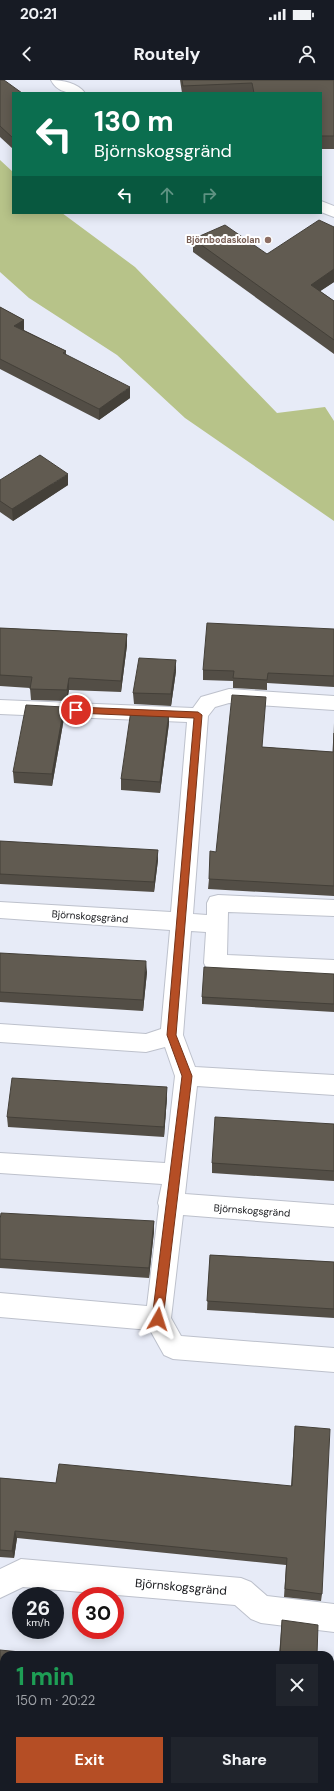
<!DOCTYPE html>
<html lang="en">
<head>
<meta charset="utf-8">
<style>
	:root { --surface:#171b24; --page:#20242c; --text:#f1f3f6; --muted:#9ea1a6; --accent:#b54e25 }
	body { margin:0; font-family:"DM Sans",sans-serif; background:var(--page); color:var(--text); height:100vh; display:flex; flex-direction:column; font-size:15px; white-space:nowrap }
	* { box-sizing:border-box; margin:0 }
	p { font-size:13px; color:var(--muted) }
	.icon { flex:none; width:22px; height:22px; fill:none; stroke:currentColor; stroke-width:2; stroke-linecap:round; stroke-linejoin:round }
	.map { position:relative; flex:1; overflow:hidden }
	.sheet { position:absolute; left:0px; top:1571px; width:334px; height:140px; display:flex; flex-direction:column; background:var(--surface); border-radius:12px 12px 0 0; box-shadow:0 2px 10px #0003 }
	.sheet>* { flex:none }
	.banner { position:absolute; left:12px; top:12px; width:310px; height:122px; border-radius:0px; box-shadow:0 2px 10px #0003; background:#0b6e4f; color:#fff; overflow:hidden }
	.speed { position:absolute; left:12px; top:1507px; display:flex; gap:8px; font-size:20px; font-weight:700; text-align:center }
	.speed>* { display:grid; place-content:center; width:52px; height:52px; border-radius:50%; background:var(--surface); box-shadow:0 2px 10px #0003; line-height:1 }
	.speed small { font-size:10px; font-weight:400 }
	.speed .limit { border:6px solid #d22; background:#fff; color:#111 }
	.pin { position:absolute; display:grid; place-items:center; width:34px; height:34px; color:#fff; margin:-17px; border:2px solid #fff; border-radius:50%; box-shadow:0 1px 4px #0007 }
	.me { position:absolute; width:44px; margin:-22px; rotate:6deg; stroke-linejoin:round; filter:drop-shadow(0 0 3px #0008) }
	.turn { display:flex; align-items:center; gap:14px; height:84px; padding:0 16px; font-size:18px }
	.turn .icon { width:52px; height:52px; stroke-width:2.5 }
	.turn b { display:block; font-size:28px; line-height:34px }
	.lanes { display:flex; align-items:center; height:38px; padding:0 16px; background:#0003; justify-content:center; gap:20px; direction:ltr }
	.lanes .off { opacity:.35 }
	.round { display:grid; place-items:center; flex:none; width:42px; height:42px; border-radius:0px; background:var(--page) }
	.overview { display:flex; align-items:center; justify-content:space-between; height:68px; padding:0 16px }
	h1 { font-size:24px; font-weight:700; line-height:30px; color:#1e9e55 }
	.button { display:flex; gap:8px; margin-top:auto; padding:8px 16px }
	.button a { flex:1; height:46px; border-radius:0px; background:var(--accent); color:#fff; font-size:16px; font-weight:700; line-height:46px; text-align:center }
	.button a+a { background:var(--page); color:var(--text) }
	.status { display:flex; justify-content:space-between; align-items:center; height:28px; padding:0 20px; background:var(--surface); direction:ltr }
	.status svg { height:11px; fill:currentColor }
	header { display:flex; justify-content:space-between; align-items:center; height:52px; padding:0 16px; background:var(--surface); font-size:18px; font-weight:700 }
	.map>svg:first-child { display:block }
	.green { fill:#b7c389 }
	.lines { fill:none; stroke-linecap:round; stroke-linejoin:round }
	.street-casing { stroke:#bdc1cc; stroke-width:2 }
	.street { fill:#fff; fill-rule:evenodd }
	.wall { fill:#534e46 }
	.shaded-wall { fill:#444039 }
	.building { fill:#615b51; stroke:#444039 }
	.route { fill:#b54e25; stroke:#763318 }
	.education-dot { fill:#8d6e63; stroke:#fff; stroke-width:1.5 }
	.labels { text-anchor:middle; stroke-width:4; stroke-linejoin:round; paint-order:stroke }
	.far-education-label { font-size:9px; font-weight:bold; fill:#785e54; stroke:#fff; text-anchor:end }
	.street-label { font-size:10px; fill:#111216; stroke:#fff }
	.near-street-label { font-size:12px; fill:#111216; stroke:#fff }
</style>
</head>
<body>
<div class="status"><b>20:21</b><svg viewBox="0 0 49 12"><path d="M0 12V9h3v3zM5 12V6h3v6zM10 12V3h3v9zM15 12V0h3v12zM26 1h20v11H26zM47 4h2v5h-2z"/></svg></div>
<header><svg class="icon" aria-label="back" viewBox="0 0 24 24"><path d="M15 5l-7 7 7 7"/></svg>Routely<svg class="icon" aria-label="person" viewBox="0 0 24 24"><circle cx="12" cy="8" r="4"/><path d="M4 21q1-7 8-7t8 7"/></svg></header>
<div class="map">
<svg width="334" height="1711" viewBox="0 0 334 1711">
	<rect width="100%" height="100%" fill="#e7ebf7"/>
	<!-- green -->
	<polygon class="green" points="0,80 13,92 13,133 62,133 135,187 277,333 325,327 334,341 334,441 185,338 117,275 29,218 0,192"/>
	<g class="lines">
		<!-- street casing -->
		<g class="street-casing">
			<g id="street">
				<path d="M51,0C62,0 78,3 85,13C72,13 58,14 51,0Z"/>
				<polygon points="321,121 334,126 334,137 321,132"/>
				<polygon points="229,609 334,616 334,630 229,623 215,627 208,636 193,834 207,835 207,823 210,817 218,815 334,820 334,836 228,832 227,875 334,880 334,898 215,892 207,889 204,883 206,852 191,851 183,955 195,987 334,995 334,1015 197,1006 185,1114 334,1125 334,1147 183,1135 171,1238 181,1256 334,1268 334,1292 173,1279 164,1275 150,1250 0,1237 0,1213 147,1226 159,1126 158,1123 162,1104 0,1093 0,1073 165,1083 175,996 165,967 146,972 0,962 0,944 146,954 161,949 170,850 0,838 0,822 171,832 187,642 0,634 0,620 193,628 201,617"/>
				<polygon points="21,1479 241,1498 251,1502 267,1516 334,1524 334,1552 261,1543 251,1539 235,1525 23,1507 0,1518 0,1489"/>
			</g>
		</g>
		<!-- street -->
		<use href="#street" class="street"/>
	</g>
	<!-- wall -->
	<g class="wall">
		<polygon points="0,0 13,13 13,69 0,57"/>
		<polygon points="180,0 334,0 334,69 321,69 321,13 182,13"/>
		<polygon points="334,147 334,202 320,211 334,221 334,274 193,172 193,159 267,174"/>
		<polygon points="0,227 24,240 24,250 66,271 66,275 130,318 99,340 0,289"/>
		<polygon points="0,400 68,405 13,441 0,432"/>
		<polygon points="0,548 127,554 127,565 121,612 69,610 67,621 31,620 30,608 0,606"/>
		<polygon points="334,549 334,607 267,603 267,610 233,608 233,601 203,600 203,590"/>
		<polygon points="176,591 171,626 134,624 133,613"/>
		<polygon points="64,627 64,638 52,706 14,703 13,692"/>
		<polygon points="169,643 160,713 121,710 121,699"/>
		<polygon points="334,643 334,816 208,809 209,799 216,772 262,667 333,672"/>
		<polygon points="0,761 158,780 154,812 0,804"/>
		<polygon points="0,873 147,892 143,931 0,922"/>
		<polygon points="334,894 334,932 202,924 202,917"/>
		<polygon points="167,1017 164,1057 8,1047 7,1037"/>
		<polygon points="334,1044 334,1101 212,1093 212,1083"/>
		<polygon points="0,1140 154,1141 154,1151 149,1198 0,1188"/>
		<polygon points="210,1175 334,1182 334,1238 207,1230"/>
		<polygon points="295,1346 322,1514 321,1521 284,1517 286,1485 17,1458 14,1478 0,1477 0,1398 56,1403 291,1406"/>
		<polygon points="282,1540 317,1575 279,1575"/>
		<polygon points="0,1570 4,1575 4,1658 0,1658"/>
	</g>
	<!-- shaded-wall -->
	<g class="shaded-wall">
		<polygon points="334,189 334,202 310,218 311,205"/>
		<polygon points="24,240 24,250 14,246"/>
		<polygon points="130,307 130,318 99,340 99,329"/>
		<polygon points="68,394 68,405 13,441 12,429"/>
		<polygon points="127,554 127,565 121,612 121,601"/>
		<polygon points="176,580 176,591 171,626 171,614"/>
		<polygon points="69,598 69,610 67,621 67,610"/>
		<polygon points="64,627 64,638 52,706 52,694"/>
		<polygon points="169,632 169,643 160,713 160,702"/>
		<polygon points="158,770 158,780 154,812 154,802"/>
		<polygon points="146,881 147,892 143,931 143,920"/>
		<polygon points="167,1007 167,1017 164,1057 164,1047"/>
		<polygon points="154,1141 154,1151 149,1198 149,1188"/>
		<polygon points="15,1451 17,1458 14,1478 12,1471"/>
	</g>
	<!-- building -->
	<g class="building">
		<polygon points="0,0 4,0 22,13 13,13 13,58 0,46"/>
		<polygon points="182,0 334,0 334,56 321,56 321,13 254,13 252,3 183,6"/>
		<polygon points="319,140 334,147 334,189 311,205 334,221 334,260 193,159 225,145 267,174"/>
		<polygon points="0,227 24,240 14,246 66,271 63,273 130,307 99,329 0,279"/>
		<polygon points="40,375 68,394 12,429 0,421 0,400"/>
		<polygon points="207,543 334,549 334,596 268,593 267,600 233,598 234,591 203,590"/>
		<polygon points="0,548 127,554 121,601 69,598 67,610 30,609 32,597 0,595"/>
		<polygon points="139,578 176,580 171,614 133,613"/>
		<polygon points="232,615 266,617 262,667 333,672 334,653 334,806 209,799 210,771 216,772"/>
		<polygon points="26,625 64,627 52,694 13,692"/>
		<polygon points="131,630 169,632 160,702 121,699"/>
		<polygon points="0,761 158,770 154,802 0,794"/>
		<polygon points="0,873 146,881 143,920 0,912"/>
		<polygon points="204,887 334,894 334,924 202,917"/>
		<polygon points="12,998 167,1007 164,1047 7,1037"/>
		<polygon points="215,1037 334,1044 334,1091 212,1083"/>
		<polygon points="1,1133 154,1141 149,1188 0,1179 0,1140"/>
		<polygon points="210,1175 334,1182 334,1229 207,1221"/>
		<polygon points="295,1346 330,1349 322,1514 285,1509 287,1478 15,1451 12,1471 0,1470 0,1398 56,1403 59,1384 292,1406"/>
		<polygon points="282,1540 318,1545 317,1575 280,1575"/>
		<polygon points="0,1570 51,1575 4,1575 4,1652 0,1652"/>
		<polygon points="272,1707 311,1707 311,1711 271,1711"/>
	</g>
	<!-- route -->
	<polygon class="route" points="76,627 198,632 202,635 176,955 192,996 163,1239 161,1242 158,1244 154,1242 152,1239 182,996 167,955 194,638 76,633 72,630"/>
	<!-- markers -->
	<circle class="education-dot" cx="268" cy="160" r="4"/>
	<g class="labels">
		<!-- far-education labels -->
		<g class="far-education-label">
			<text x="260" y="163">Björnbodaskolan</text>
		</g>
		<!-- street labels -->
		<g class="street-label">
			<text transform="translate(90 836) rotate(4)" y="4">Björnskogsgränd</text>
			<text transform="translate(252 1130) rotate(4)" y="4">Björnskogsgränd</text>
		</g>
		<!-- near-street labels -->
		<g class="near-street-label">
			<text transform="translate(181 1507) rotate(5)" y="4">Björnskogsgränd</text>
		</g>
	</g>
</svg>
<div class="speed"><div>26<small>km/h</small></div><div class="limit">30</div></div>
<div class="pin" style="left:76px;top:630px;background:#d93025"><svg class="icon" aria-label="arrive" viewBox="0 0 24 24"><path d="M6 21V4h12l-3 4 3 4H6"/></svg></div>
<svg class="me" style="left:158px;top:1239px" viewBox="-20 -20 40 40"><path d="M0-17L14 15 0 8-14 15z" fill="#b54e25" stroke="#fff" stroke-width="4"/></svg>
<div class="banner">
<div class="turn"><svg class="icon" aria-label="left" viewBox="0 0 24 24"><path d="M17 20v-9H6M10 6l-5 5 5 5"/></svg><div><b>130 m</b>Björnskogsgränd</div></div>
<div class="lanes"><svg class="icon" aria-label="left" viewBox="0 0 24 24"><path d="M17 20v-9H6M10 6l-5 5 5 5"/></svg><svg class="icon off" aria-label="ahead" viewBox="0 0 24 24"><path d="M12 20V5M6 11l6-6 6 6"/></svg><svg class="icon off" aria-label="right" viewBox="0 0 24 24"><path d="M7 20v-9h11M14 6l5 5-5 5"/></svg></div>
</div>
<section class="sheet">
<div class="overview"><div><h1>1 min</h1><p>150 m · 20:22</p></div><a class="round"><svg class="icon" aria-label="close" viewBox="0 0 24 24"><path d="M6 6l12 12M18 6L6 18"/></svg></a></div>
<div class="button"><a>Exit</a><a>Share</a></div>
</section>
</div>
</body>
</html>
